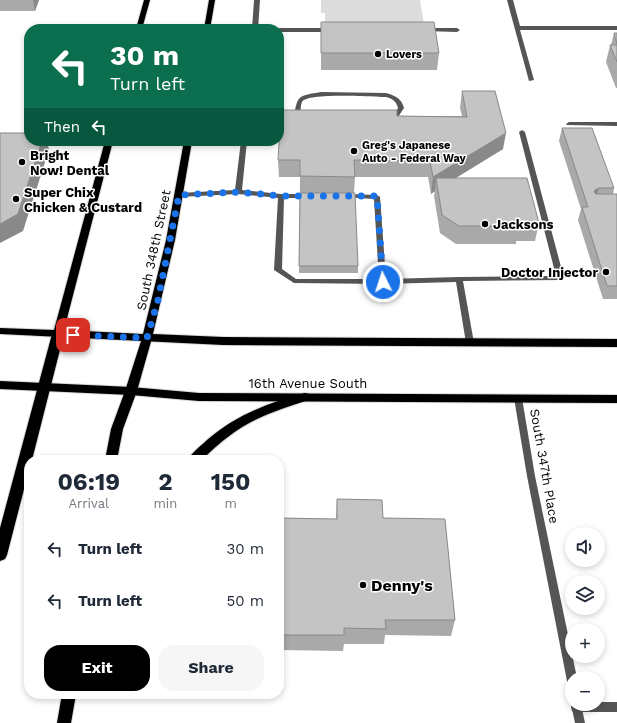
<!DOCTYPE html>
<html lang="en">
<head>
<meta charset="utf-8">
<style>
	:root { --surface:#fff; --page:#f6f6f7; --text:#1f2937; --muted:#747a83; --accent:#000 }
	body { margin:0; font-family:"Work Sans",sans-serif; background:var(--page); color:var(--text); height:100vh; display:flex; flex-direction:column; font-size:15px; white-space:nowrap }
	* { box-sizing:border-box; margin:0 }
	p { font-size:13px; color:var(--muted) }
	.icon { flex:none; width:22px; height:22px; fill:none; stroke:currentColor; stroke-width:2; stroke-linecap:round; stroke-linejoin:round }
	.map { position:relative; flex:1; overflow:hidden }
	.side { position:absolute; left:24px; top:455px; width:260px; height:244px; display:flex; flex-direction:column; background:var(--surface); border-radius:16px; box-shadow:0 2px 6px #0003 }
	.side>* { flex:none }
	.top-card { position:absolute; left:24px; top:24px; width:260px; height:122px; border-radius:16px; box-shadow:0 2px 6px #0003; background:#0b6e4f; color:#fff; overflow:hidden }
	.fabs { position:absolute; left:565px; top:527px; display:grid; gap:8px }
	.fabs a { display:grid; place-items:center; width:40px; height:40px; border-radius:50%; background:var(--surface); box-shadow:0 2px 6px #0003; font-size:20px }
	.pin { position:absolute; display:grid; place-items:center; width:34px; height:34px; color:#fff; margin:-17px; border-radius:8px; box-shadow:0 2px 6px #0006 }
	.me { position:absolute; width:44px; margin:-22px; rotate:356deg; stroke-linejoin:round; filter:drop-shadow(0 0 3px #0008) }
	.turn { display:flex; align-items:center; gap:14px; height:84px; padding:0 20px; font-size:18px }
	.turn .icon { width:52px; height:52px; stroke-width:2.5 }
	.turn b { display:block; font-size:28px; line-height:34px }
	.then { display:flex; align-items:center; height:38px; padding:0 20px; background:#0003; gap:8px; font-size:15px }
	.eta { display:flex; justify-content:space-evenly; align-items:center; height:68px; text-align:center }
	.eta b { font-size:24px; font-weight:700; line-height:28px }
	.button { display:flex; gap:8px; margin-top:auto; padding:8px 20px }
	.button a { flex:1; height:46px; border-radius:16px; background:var(--accent); color:#fff; font-size:16px; font-weight:700; line-height:46px; text-align:center }
	.button a+a { background:var(--page); color:var(--text) }
	ul { padding:0; list-style:none }
	li { display:flex; align-items:center; gap:12px; height:52px; padding:0 20px }
	li div { flex:1 }
	li b { display:block; font-size:15px }
	li em { font-style:normal }
	.map>svg:first-child { display:block }
	.green { fill:#dcdcdc }
	.lines { fill:none; stroke-linecap:round; stroke-linejoin:round }
	.primary-casing { stroke:#dbdbdb; stroke-width:2 }
	.trunk-casing { stroke:#dbdbdb; stroke-width:2 }
	.motorway-casing { stroke:#dbdbdb; stroke-width:2 }
	.service { fill:#555; fill-rule:evenodd }
	.minor { fill:#555; fill-rule:evenodd }
	.primary { fill:#000; fill-rule:evenodd }
	.trunk { fill:#000; fill-rule:evenodd }
	.motorway { fill:#000; fill-rule:evenodd }
	.wall { fill:#a9a9a9 }
	.shaded-wall { fill:#898989 }
	.building { fill:#c4c4c4; stroke:#898989 }
	.route { stroke:#1a73e8; stroke-width:7; stroke-dasharray:0 12.6 }
	.poi-dot { fill:#000; stroke:#fff; stroke-width:1.5 }
	.labels { text-anchor:middle; stroke-width:3; stroke-linejoin:round; paint-order:stroke }
	.far-poi-label { font-size:11px; font-weight:bold; fill:#000; stroke:#fff; text-anchor:start }
	.poi-label { font-size:13px; font-weight:bold; fill:#000; stroke:#fff; text-anchor:start }
	.street-label { font-size:13px; fill:#000; stroke:#fff }
	.near-poi-label { font-size:16px; font-weight:bold; fill:#000; stroke:#fff; text-anchor:start }
</style>
</head>
<body>
<div class="map">
<svg width="617" height="723" viewBox="0 0 617 723">
	<rect width="100%" height="100%" fill="#fff"/>
	<!-- green -->
	<polygon class="green" points="321,0 420,0 424,24 325,24 325,13 321,13"/>
	<g class="lines">
		<!-- primary casing -->
		<g class="primary-casing">
			<g id="primary">
				<polygon points="144,0 150,0 142,29 136,29"/>
				<polygon points="209,0 215,0 210,29 204,29"/>
				<polygon points="105,141 113,141 64,330 143,334 166,240 184,141 192,141 175,240 153,334 223,337 617,339 617,347 223,345 0,334 0,328 54,330"/>
				<polygon points="0,381 131,387 199,393 617,395 617,403 199,401 131,395 0,389"/>
			</g>
		</g>
		<!-- trunk casing -->
		<g class="trunk-casing">
			<g id="trunk">
				<polygon points="147,334 151,335 152,338 137,391 123,429 117,460 105,460 111,429 125,391 142,338 143,335"/>
				<path d="M305,393L309,394L311,397L309,400C261,415 238,424 202,460H188C192,452 201,446 207,440C236,415 268,403 305,393Z"/>
				<polygon points="62,694 76,694 71,723 57,723"/>
			</g>
		</g>
		<!-- motorway casing -->
		<g class="motorway-casing">
			<polygon id="motorway" points="58,330 62,331 64,334 32,460 29,460 29,470 7,555 5,559 0,561 0,528 52,334 54,331"/>
		</g>
		<!-- service -->
		<g class="service">
			<polygon points="254,0 260,0 258,29 252,29"/>
			<polygon points="507,0 513,0 520,26 617,26 617,30 520,30 534,80 529,81"/>
			<polygon points="279,28 330,28 333,30 330,32 279,32 279,29 277,29"/>
			<polygon points="426,28 457,28 460,30 457,32 424,31 424,29"/>
			<path d="M321,92L386,93C396,96 401,98 404,108L398,117L386,119V117L394,115L398,108C396,101 393,99 386,97C373,97 307,92 302,102C300,106 301,114 300,118L297,120L295,119L294,118C297,94 299,96 321,92Z"/>
			<polygon points="569,122 617,122 617,126 567,125 566,124"/>
			<polygon points="522,130 525,132 564,278 560,280 463,281 474,343 470,346 466,343 456,282 383,284 294,283 274,270 278,198 238,194 179,197 176,195 179,193 235,190 241,141 247,141 242,190 281,194 310,194 313,196 310,198 284,198 282,269 296,279 379,279 374,199 343,197 342,196 345,194 377,195 380,197 386,279 459,277 556,276 519,132"/>
			<polygon points="598,702 617,702 617,712 576,712 572,711 571,707 572,704 598,704"/>
		</g>
		<!-- minor -->
		<g class="minor">
			<polygon points="518,395 521,396 522,398 535,476 577,678 572,678 572,686 568,685 567,681 527,476 514,398 515,396"/>
			<polygon points="572,701 572,704 581,704 585,723 575,723 571,704"/>
		</g>
		<!-- primary -->
		<use href="#primary" class="primary"/>
		<!-- trunk -->
		<use href="#trunk" class="trunk"/>
		<!-- motorway -->
		<use href="#motorway" class="motorway"/>
	</g>
	<!-- wall -->
	<g class="wall">
		<polygon points="0,0 39,0 35,11 0,11"/>
		<polygon points="321,22 439,53 437,70 321,70"/>
		<polygon points="614,33 617,33 617,88 616,88 606,62 610,45 611,45"/>
		<polygon points="462,91 503,149 455,178 539,223 535,241 516,241 516,244 456,244 440,233 434,196 435,191 431,194 428,177 355,177 354,193 358,266 358,273 299,273 300,177 279,177 278,160 397,116 462,116 460,108"/>
		<polygon points="562,128 614,188 613,194 617,194 617,299 603,299 578,220 581,209 559,141"/>
		<polygon points="337,499 383,518 455,620 451,636 385,635 384,644 344,644 343,651 279,650 279,518 336,519"/>
	</g>
	<!-- shaded-wall -->
	<g class="shaded-wall">
		<polygon points="33,0 39,0 35,11"/>
		<polygon points="506,133 503,149 438,189 436,178 435,191 431,194 433,177"/>
		<polygon points="42,141 47,141 49,150 23,231 0,243 0,224"/>
		<polygon points="599,188 595,200 595,190"/>
	</g>
	<!-- building -->
	<g class="building">
		<polygon points="321,22 434,22 439,53 321,53"/>
		<polygon points="614,33 617,33 617,44"/>
		<polygon points="610,45 617,45 617,62"/>
		<polygon points="462,91 495,91 506,133 433,177 430,161 354,160 355,177 300,176 300,160 278,160 281,110 397,110 397,116 467,117"/>
		<polygon points="562,128 592,128 614,188 599,188 595,190 594,192 596,194 617,194 617,286 607,286 582,207 588,207"/>
		<polygon points="0,133 29,133 29,141 42,141 18,214 0,224"/>
		<polygon points="436,178 527,178 539,223 519,223 520,226 459,226 442,215"/>
		<polygon points="300,193 355,193 358,266 299,266"/>
		<polygon points="337,499 382,500 383,518 445,519 455,620 385,620 386,629 344,628 344,635 279,635 279,518 337,519"/>
	</g>
	<g class="lines">
		<!-- route -->
		<polyline class="route" points="73,335 147,338 158,300 179,195 238,192 281,196 377,196 383,282"/>
	</g>
	<!-- markers -->
	<g class="poi-dot">
		<circle cx="378" cy="54" r="4"/>
		<circle cx="354" cy="151" r="4"/>
		<circle cx="22" cy="162" r="4"/>
		<circle cx="16" cy="199" r="4"/>
		<circle cx="485" cy="224" r="4"/>
		<circle cx="606" cy="272" r="4"/>
		<circle cx="363" cy="585" r="4"/>
	</g>
	<g class="labels">
		<!-- far-poi labels -->
		<g class="far-poi-label">
			<text x="386" y="58">Lovers</text>
			<text x="362" y="149">Greg's Japanese<tspan x="362" dy="13">Auto - Federal Way</tspan></text>
		</g>
		<!-- poi labels -->
		<g class="poi-label">
			<text x="30" y="160">Bright<tspan x="30" dy="15">Now! Dental</tspan></text>
			<text x="24" y="197">Super Chix<tspan x="24" dy="15">Chicken &amp; Custard</tspan></text>
			<text x="493" y="229">Jacksons</text>
			<text x="598" y="277" text-anchor="end">Doctor Injector</text>
		</g>
		<!-- street labels -->
		<g class="street-label">
			<text transform="translate(153 250) rotate(-78)" y="5">South 348th Street</text>
			<text x="308" y="388">16th Avenue South</text>
			<text transform="translate(545 466) rotate(80)" y="5">South 347th Place</text>
		</g>
		<!-- near-poi labels -->
		<g class="near-poi-label">
			<text x="371" y="591">Denny's</text>
		</g>
	</g>
</svg>
<div class="fabs">
<a><svg class="icon" aria-label="sound" viewBox="0 0 24 24"><path d="M4 9h4l5-4v14l-5-4H4zM17 9q2 3 0 6"/></svg></a>
<a><svg class="icon" aria-label="layers" viewBox="0 0 24 24"><path d="M12 4l9 5-9 5-9-5zM3 14l9 5 9-5"/></svg></a>
<a>+</a>
<a>−</a>
</div>
<div class="pin" style="left:73px;top:335px;background:#d93025"><svg class="icon" aria-label="arrive" viewBox="0 0 24 24"><path d="M6 21V4h12l-3 4 3 4H6"/></svg></div>
<svg class="me" style="left:383px;top:282px" viewBox="-20 -20 40 40"><circle r="17" fill="#1a73e8" stroke="#fff" stroke-width="3"/><path d="M0-11L8 9 0 5-8 9z" fill="#fff"/></svg>
<div class="top-card">
<div class="turn"><svg class="icon" aria-label="left" viewBox="0 0 24 24"><path d="M17 20v-9H6M10 6l-5 5 5 5"/></svg><div><b>30 m</b>Turn left</div></div>
<div class="then">Then<svg class="icon" aria-label="left" viewBox="0 0 24 24"><path d="M17 20v-9H6M10 6l-5 5 5 5"/></svg></div>
</div>
<section class="side">
<div class="eta">
<div><b>06:19</b><p>Arrival</p></div>
<div><b>2</b><p>min</p></div>
<div><b>150</b><p>m</p></div>
</div>
<ul>
<li><svg class="icon" aria-label="left" viewBox="0 0 24 24"><path d="M17 20v-9H6M10 6l-5 5 5 5"/></svg><div><b>Turn left</b></div><em>30 m</em></li>
<li><svg class="icon" aria-label="left" viewBox="0 0 24 24"><path d="M17 20v-9H6M10 6l-5 5 5 5"/></svg><div><b>Turn left</b></div><em>50 m</em></li>
</ul>
<div class="button"><a>Exit</a><a>Share</a></div>
</section>
</div>
</body>
</html>
